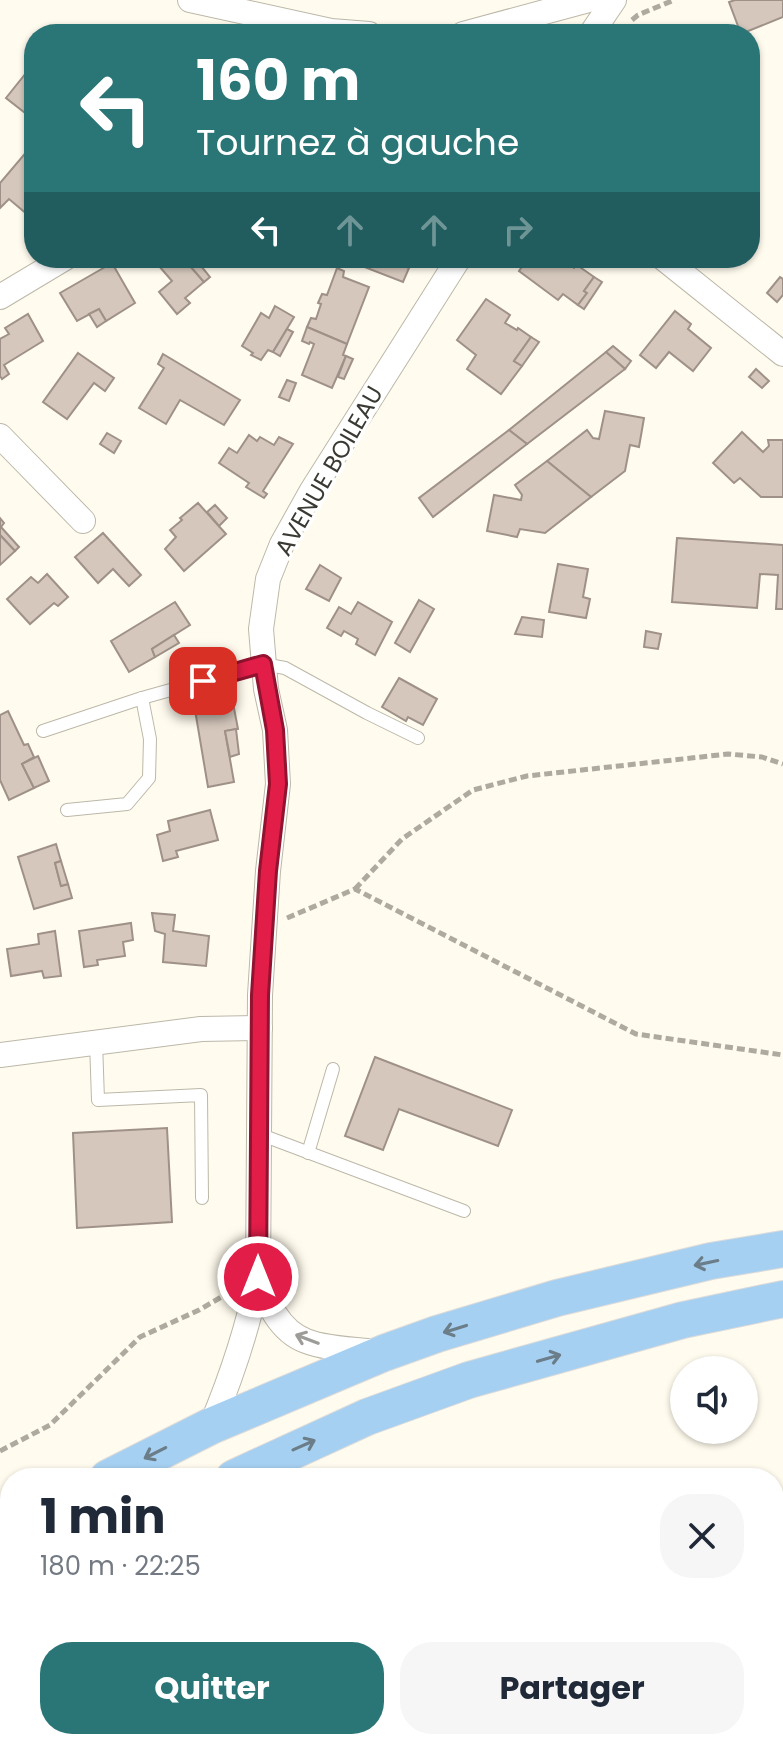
<!DOCTYPE html>
<html lang="fr">
<head>
<meta charset="utf-8">
<style>
	:root { --surface:#fff; --page:#f6f6f7; --text:#1f2937; --muted:#747a83; --accent:#2a7576 }
	body { margin:0; font-family:Poppins,sans-serif; background:var(--page); color:var(--text); height:100vh; display:flex; flex-direction:column; font-size:30px; white-space:nowrap }
	* { box-sizing:border-box; margin:0 }
	p { font-size:26px; color:var(--muted) }
	.icon { flex:none; width:44px; height:44px; fill:none; stroke:currentColor; stroke-width:2; stroke-linecap:round; stroke-linejoin:round }
	.map { position:relative; flex:1; overflow:hidden }
	.drawer { position:absolute; left:0px; top:1468px; width:784px; height:282px; display:flex; flex-direction:column; background:var(--surface); border-radius:32px 32px 0 0; box-shadow:0 2px 6px #0004 }
	.drawer>* { flex:none }
	.hud { position:absolute; left:24px; top:24px; width:736px; height:244px; border-radius:32px; box-shadow:0 2px 6px #0004; background:#2a7576; color:#fff; overflow:hidden }
	.tools { position:absolute; left:670px; top:1356px; display:grid; gap:16px }
	.tools a { display:grid; place-items:center; width:88px; height:88px; border-radius:50%; background:var(--surface); box-shadow:0 2px 6px #0004; font-size:40px }
	.pin { position:absolute; display:grid; place-items:center; width:68px; height:68px; color:#fff; margin:-34px; border-radius:16px; box-shadow:0 4px 12px #0006 }
	.me { position:absolute; width:88px; margin:-44px; rotate:0deg; stroke-linejoin:round; filter:drop-shadow(0 0 6px #0008) }
	.turn { display:flex; align-items:center; gap:28px; height:168px; padding:0 40px; font-size:36px }
	.turn .icon { width:104px; height:104px; stroke-width:2.5 }
	.turn b { display:block; font-size:56px; line-height:68px }
	.lanes { display:flex; align-items:center; height:76px; padding:0 40px; background:#0003; justify-content:center; gap:40px; direction:ltr }
	.lanes .off { opacity:.35 }
	.round { display:grid; place-items:center; flex:none; width:84px; height:84px; border-radius:32px; background:var(--page) }
	.head { display:flex; align-items:center; justify-content:space-between; height:136px; padding:0 40px }
	h1 { font-size:48px; font-weight:700; line-height:60px }
	.action { display:flex; gap:16px; margin-top:auto; padding:16px 40px }
	.action a { flex:1; height:92px; border-radius:32px; background:var(--accent); color:#fff; font-size:32px; font-weight:700; line-height:92px; text-align:center }
	.action a+a { background:var(--page); color:var(--text) }
	.map>svg:first-child { display:block }
	.building { fill:#d5c7bc; stroke:#9f9187; stroke-width:2 }
	.lines { fill:none; stroke-linecap:round; stroke-linejoin:round }
	.lane-casing { stroke:#bcb8a9; stroke-width:14 }
	.street-casing { stroke:#bcb8a9; stroke-width:26 }
	.primary-casing { stroke:#dcdbda; stroke-width:38 }
	.path { stroke:#aeaaa0; stroke-width:5; stroke-dasharray:8 4; stroke-linecap:butt }
	.lane { stroke:#fff; stroke-width:12 }
	.street { stroke:#fff; stroke-width:24 }
	.primary { stroke:#a6d0f1; stroke-width:36 }
	.oneway { stroke:#6b7d88 }
	.oneway2 { stroke:#9d9c99 }
	.route-casing { stroke:#92132f; stroke-width:20 }
	.route { stroke:#e11d48; stroke-width:14 }
	.labels { text-anchor:middle; stroke-width:7; stroke-linejoin:round; paint-order:stroke }
	.street-label { font-size:24px; fill:#3b3933; stroke:#fff }
</style>
</head>
<body>
<div class="map">
<svg width="783" height="1749" viewBox="0 0 783 1749">
	<rect width="100%" height="100%" fill="#fffbee"/>
	<!-- building -->
	<g class="building">
		<polygon points="735,0 783,0 783,17 741,34 729,2"/>
		<polygon points="34,63 34,120 6,98"/>
		<polygon points="34,143 34,170 29,176 34,179 34,220 9,199 0,208 0,183"/>
		<polygon points="152,258 194,258 197,261 190,266 204,282 185,298 190,303 177,314 159,292 172,281"/>
		<polygon points="356,258 407,258 404,266 409,268 403,282 354,263"/>
		<polygon points="528,258 569,258 566,262 574,268 577,265 594,277 584,291 587,293 578,305 563,294 558,300 519,271"/>
		<polygon points="197,261 210,277 204,282 190,266"/>
		<polygon points="112,263 135,303 106,321 99,309 77,321 60,293"/>
		<polygon points="337,268 344,271 343,277 369,287 347,344 307,327 311,318 316,319 321,304 318,303 322,294 327,295"/>
		<polygon points="594,277 602,282 584,309 578,305 587,293 584,291"/>
		<polygon points="780,277 783,279 783,295 777,302 767,293"/>
		<polygon points="486,299 510,315 505,323 517,330 518,328 531,337 514,361 522,366 501,394 467,369 476,355 457,340"/>
		<polygon points="275,306 294,317 273,352 268,350 261,360 251,355 253,353 242,346 261,313 269,318"/>
		<polygon points="99,309 106,321 97,327 89,314"/>
		<polygon points="675,311 691,324 688,329 711,348 693,371 669,352 656,368 640,355"/>
		<polygon points="28,314 43,341 4,365 9,374 2,379 0,376 0,339 9,334 5,328"/>
		<polygon points="307,327 347,344 343,355 346,356 332,388 302,375 314,344 310,342 309,344 302,341"/>
		<polygon points="287,329 293,332 280,356 273,352"/>
		<polygon points="531,337 539,342 522,366 514,361"/>
		<polygon points="613,346 631,361 625,369 606,352"/>
		<polygon points="606,352 625,369 527,444 509,430"/>
		<polygon points="78,353 114,378 105,391 94,383 67,419 43,402"/>
		<polygon points="163,354 240,400 224,425 180,400 166,424 139,408 164,368 158,364"/>
		<polygon points="346,356 353,359 344,379 338,377"/>
		<polygon points="756,369 769,381 762,388 749,377"/>
		<polygon points="287,380 296,383 289,401 279,397"/>
		<polygon points="605,411 644,418 639,447 630,445 625,471 591,497 547,461 587,430 593,438 599,439"/>
		<polygon points="509,430 527,444 433,517 419,498"/>
		<polygon points="742,432 763,452 769,446 768,440 783,440 783,497 761,497 740,478 734,483 713,463"/>
		<polygon points="107,433 121,441 114,453 100,444"/>
		<polygon points="249,435 257,441 260,437 274,445 279,437 293,444 263,491 267,494 264,498 246,487 249,483 219,463 229,448 237,453"/>
		<polygon points="547,461 591,497 545,533 520,529 517,537 487,531 494,495 521,500 522,495 515,485"/>
		<polygon points="198,503 226,534 184,571 165,549 176,537 170,530 182,520 180,518"/>
		<polygon points="215,505 227,518 219,526 207,512"/>
		<polygon points="0,518 4,523 1,527 19,547 15,551 0,535"/>
		<polygon points="103,533 141,575 129,586 113,569 98,583 75,557"/>
		<polygon points="0,535 15,551 0,565"/>
		<polygon points="677,538 783,545 783,609 776,609 778,575 760,574 757,608 672,602"/>
		<polygon points="558,564 588,569 583,597 590,599 586,618 549,612"/>
		<polygon points="320,565 341,578 329,601 306,589"/>
		<polygon points="47,574 68,597 58,606 54,603 30,624 7,599 31,577 38,583"/>
		<polygon points="419,600 434,609 410,652 395,643"/>
		<polygon points="175,602 190,625 152,649 155,657 129,672 111,641"/>
		<polygon points="358,602 392,622 375,655 356,644 358,639 344,631 341,636 327,628 339,607 351,614"/>
		<polygon points="522,617 544,620 542,637 515,634"/>
		<polygon points="646,631 661,634 658,649 644,647"/>
		<polygon points="174,635 179,643 155,657 152,649"/>
		<polygon points="399,678 437,699 423,725 408,717 406,721 382,707"/>
		<polygon points="233,703 238,729 225,731 234,782 208,787 195,710"/>
		<polygon points="8,711 24,745 28,744 34,757 22,764 34,788 9,800 0,780 0,715"/>
		<polygon points="236,729 239,754 230,757 225,731"/>
		<polygon points="38,756 49,781 34,788 22,764"/>
		<polygon points="210,810 218,840 176,851 178,857 163,861 157,835 170,831 168,821"/>
		<polygon points="56,844 61,861 55,863 61,886 68,884 72,898 34,909 18,857"/>
		<polygon points="61,861 68,884 61,886 55,863"/>
		<polygon points="152,913 175,915 173,931 209,936 206,966 163,962 165,934 155,931"/>
		<polygon points="131,923 133,940 123,942 125,956 97,960 98,965 84,967 79,931"/>
		<polygon points="55,931 61,976 44,978 42,971 11,976 7,949 39,944 38,934"/>
		<polygon points="375,1057 512,1110 498,1146 399,1109 383,1150 345,1136"/>
		<polygon points="167,1128 172,1222 77,1228 73,1133"/>
	</g>
	<g class="lines">
		<!-- lane casing -->
		<g class="lane-casing">
			<g id="lane">
				<polyline points="43,731 142,698 263,664 285,668 367,713 418,738"/>
				<polyline points="67,810 127,804 149,778 150,739 142,698"/>
				<polyline points="96,1042 98,1100 201,1095 202,1198"/>
				<polyline points="259,1134 464,1211"/>
				<polyline points="308,1153 333,1069"/>
			</g>
		</g>
		<!-- street casing -->
		<g class="street-casing">
			<g id="street">
				<polyline points="190,0 331,31 369,34"/>
				<polyline points="463,34 589,0"/>
				<polyline points="591,34 614,0"/>
				<polyline points="663,258 783,354"/>
				<polyline points="0,297 65,258"/>
				<polyline points="0,436 83,521"/>
				<polyline points="0,1055 201,1029 260,1028"/>
				<path d="M258,1277C267,1302 279,1331 306,1341C325,1349 360,1350 381,1352"/>
				<path d="M211,1426C231,1378 248,1328 258,1277L260,995L268,871L278,784L275,730L266,689L261,629L268,579L282,544L311,492L459,258"/>
				<polyline points="774,1533 783,1516"/>
				<polyline points="0,1699 10,1692"/>
			</g>
		</g>
		<!-- primary casing -->
		<g class="primary-casing">
			<g id="primary">
				<polyline points="108,1478 211,1426 384,1353 437,1334 557,1298 711,1261 783,1249"/>
				<polyline points="234,1478 367,1417 469,1380 683,1320 783,1299"/>
				<polyline points="0,1541 10,1534"/>
				<polyline points="0,1633 10,1625"/>
			</g>
		</g>
		<!-- path -->
		<g class="path">
			<polyline points="632,20 638,15 674,0"/>
			<polyline points="355,889 402,839 473,790 527,776 728,754 762,757 783,764"/>
			<polyline points="287,918 355,889 636,1034 783,1055"/>
			<polyline points="0,1451 50,1425 140,1337 199,1310 230,1292"/>
		</g>
		<!-- lane -->
		<use href="#lane" class="lane"/>
		<!-- street -->
		<use href="#street" class="street"/>
		<!-- primary -->
		<use href="#primary" class="primary"/>
	</g>
	<!-- one-way arrows -->
	<defs><path id="oneway-shaft" d="M-6 0H5M1.5-3L5.5 0L1.5 3" fill="none" stroke-width="1.6" stroke-linecap="round" stroke-linejoin="round" transform="scale(2)"/></defs>
	<g class="oneway">
		<use href="#oneway-shaft" transform="translate(706 1263) rotate(168)"/>
		<use href="#oneway-shaft" transform="translate(455 1329) rotate(163)"/>
		<use href="#oneway-shaft" transform="translate(549 1358) rotate(-16)"/>
		<use href="#oneway-shaft" transform="translate(304 1445) rotate(-24)"/>
		<use href="#oneway-shaft" transform="translate(155 1453) rotate(153)"/>
	</g>
	<use class="oneway2" href="#oneway-shaft" transform="translate(307 1339) rotate(-159)"/>
	<g class="lines">
		<!-- route casing -->
		<g class="route-casing">
			<polyline id="route" points="203,681 263,664 275,730 278,784 268,871 260,995 258,1277"/>
		</g>
		<!-- route -->
		<use href="#route" class="route"/>
	</g>
	<g class="labels">
		<!-- street labels -->
		<g class="street-label">
			<text transform="translate(329 471) rotate(-60)" y="8">AVENUE BOILEAU</text>
		</g>
	</g>
</svg>
<div class="tools">
<a><svg class="icon" aria-label="sound" viewBox="0 0 24 24"><path d="M4 9h4l5-4v14l-5-4H4zM17 9q2 3 0 6"/></svg></a>
</div>
<div class="pin" style="left:203px;top:681px;background:#d93025"><svg class="icon" aria-label="arrive" viewBox="0 0 24 24"><path d="M6 21V4h12l-3 4 3 4H6"/></svg></div>
<svg class="me" style="left:258px;top:1277px" viewBox="-20 -20 40 40"><circle r="17" fill="#e11d48" stroke="#fff" stroke-width="3"/><path d="M0-11L8 9 0 5-8 9z" fill="#fff"/></svg>
<div class="hud">
<div class="turn"><svg class="icon" aria-label="left" viewBox="0 0 24 24"><path d="M17 20v-9H6M10 6l-5 5 5 5"/></svg><div><b>160 m</b>Tournez à gauche</div></div>
<div class="lanes"><svg class="icon" aria-label="left" viewBox="0 0 24 24"><path d="M17 20v-9H6M10 6l-5 5 5 5"/></svg><svg class="icon off" aria-label="ahead" viewBox="0 0 24 24"><path d="M12 20V5M6 11l6-6 6 6"/></svg><svg class="icon off" aria-label="ahead" viewBox="0 0 24 24"><path d="M12 20V5M6 11l6-6 6 6"/></svg><svg class="icon off" aria-label="right" viewBox="0 0 24 24"><path d="M7 20v-9h11M14 6l5 5-5 5"/></svg></div>
</div>
<section class="drawer">
<div class="head"><div><h1>1 min</h1><p>180 m · 22:25</p></div><a class="round"><svg class="icon" aria-label="close" viewBox="0 0 24 24"><path d="M6 6l12 12M18 6L6 18"/></svg></a></div>
<div class="action"><a>Quitter</a><a>Partager</a></div>
</section>
</div>
</body>
</html>
